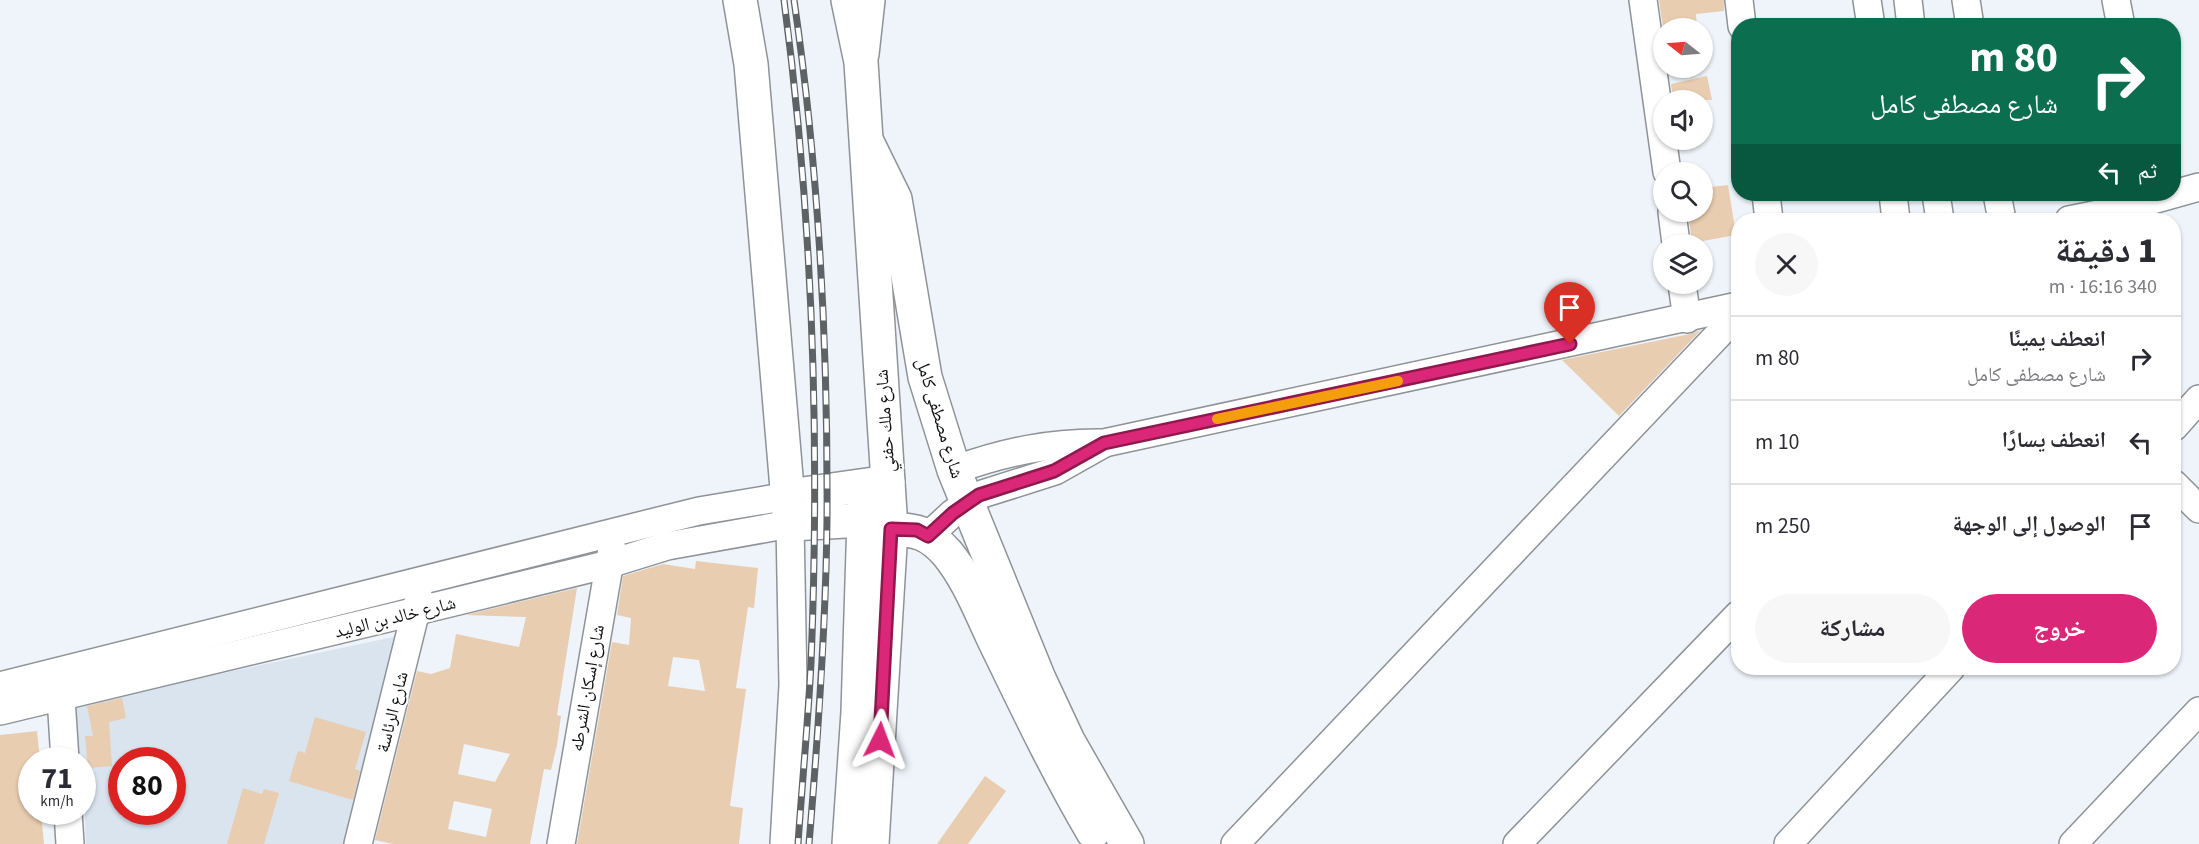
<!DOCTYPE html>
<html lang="ar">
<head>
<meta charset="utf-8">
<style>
	:root { --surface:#fff; --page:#f7f7f7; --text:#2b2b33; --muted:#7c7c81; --line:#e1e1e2; --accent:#db2777 }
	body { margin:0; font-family:"Source Sans 3","Noto Naskh Arabic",sans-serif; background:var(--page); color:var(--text); direction:rtl; height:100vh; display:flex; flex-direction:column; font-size:22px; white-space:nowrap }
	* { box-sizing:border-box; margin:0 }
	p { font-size:20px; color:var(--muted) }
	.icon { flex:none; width:33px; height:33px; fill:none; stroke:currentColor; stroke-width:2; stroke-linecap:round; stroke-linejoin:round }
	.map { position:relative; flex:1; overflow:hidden; direction:ltr }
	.drawer { position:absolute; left:1731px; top:213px; width:450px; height:462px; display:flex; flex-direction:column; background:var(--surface); border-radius:24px; box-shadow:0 2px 4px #0004; direction:rtl }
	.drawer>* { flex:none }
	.top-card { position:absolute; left:1731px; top:18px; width:450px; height:183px; border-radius:24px; box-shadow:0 2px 4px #0004; direction:rtl; background:#0b6e4f; color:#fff; overflow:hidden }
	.needle { width:39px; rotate:287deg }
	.tools { position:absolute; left:1653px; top:18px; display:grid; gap:12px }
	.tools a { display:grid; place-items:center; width:60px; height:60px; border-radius:50%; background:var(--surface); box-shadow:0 2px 4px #0004; font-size:30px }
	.speed { position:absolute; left:18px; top:747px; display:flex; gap:12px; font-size:30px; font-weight:700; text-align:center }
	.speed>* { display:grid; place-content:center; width:78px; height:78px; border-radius:50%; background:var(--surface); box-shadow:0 2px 4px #0004; line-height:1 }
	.speed small { font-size:15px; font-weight:400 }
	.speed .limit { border:9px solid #d22; background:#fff; color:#111 }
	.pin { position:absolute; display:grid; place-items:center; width:51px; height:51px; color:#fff; margin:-62px -26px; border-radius:50% 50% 50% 0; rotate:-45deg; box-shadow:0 0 6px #0007 }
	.pin .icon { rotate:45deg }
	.me { position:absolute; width:66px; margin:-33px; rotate:3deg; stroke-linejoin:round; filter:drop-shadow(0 0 4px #0008) }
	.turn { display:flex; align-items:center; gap:21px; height:126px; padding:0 24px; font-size:27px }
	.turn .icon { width:78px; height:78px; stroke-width:2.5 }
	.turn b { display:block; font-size:42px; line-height:51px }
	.then { display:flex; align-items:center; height:57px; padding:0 24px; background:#0003; gap:12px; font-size:22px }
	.round { display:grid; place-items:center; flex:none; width:63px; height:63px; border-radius:32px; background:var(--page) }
	.head { display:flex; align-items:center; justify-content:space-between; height:102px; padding:0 24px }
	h1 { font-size:36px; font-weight:800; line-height:45px }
	.button { display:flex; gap:12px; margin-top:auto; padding:12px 24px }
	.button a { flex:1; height:69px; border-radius:36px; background:var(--accent); color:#fff; font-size:24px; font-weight:800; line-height:69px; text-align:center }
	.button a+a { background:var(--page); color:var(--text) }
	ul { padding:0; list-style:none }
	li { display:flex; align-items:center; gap:18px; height:84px; padding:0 24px; border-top:2px solid var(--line) }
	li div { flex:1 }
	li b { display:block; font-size:22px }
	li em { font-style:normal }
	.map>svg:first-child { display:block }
	.built { fill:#d9e4ef; fill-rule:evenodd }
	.building { fill:#e8cdb0; fill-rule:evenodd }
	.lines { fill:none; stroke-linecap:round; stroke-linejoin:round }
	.minor-casing { stroke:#8e9398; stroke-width:30 }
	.major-casing { stroke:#8e9398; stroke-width:36 }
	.highway-casing { stroke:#8e9398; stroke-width:36 }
	.minor { stroke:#fff; stroke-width:27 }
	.major { stroke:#fff; stroke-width:33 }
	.highway { stroke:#fff; stroke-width:33 }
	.rail-casing { stroke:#5e6265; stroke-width:7 }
	.rail { stroke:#fff; stroke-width:4.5; stroke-dasharray:14; stroke-linecap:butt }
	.route-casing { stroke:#8e194d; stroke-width:15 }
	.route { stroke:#db2777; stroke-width:10 }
	.slow { stroke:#f59e0b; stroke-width:10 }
	.labels { text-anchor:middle; stroke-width:4.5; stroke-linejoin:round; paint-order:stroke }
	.street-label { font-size:18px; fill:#0d0f11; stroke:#fff }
</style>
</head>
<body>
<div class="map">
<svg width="2199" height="844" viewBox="0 0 2199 844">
	<rect width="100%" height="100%" fill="#eef4fa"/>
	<!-- built -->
	<path class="built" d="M398,636L356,844H86L82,760H78L73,705ZM122,760H172V812H122Z"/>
	<!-- building -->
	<g class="building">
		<polygon points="1659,0 1724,0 1724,11 1696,14 1697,28 1663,28"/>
		<polygon points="1707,76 1712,100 1673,100 1671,84"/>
		<polygon points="1728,185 1736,235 1692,243 1688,212 1702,212 1702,188"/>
		<polygon points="1701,330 1619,416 1562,360 1690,334"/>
		<path d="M696,561L758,568L754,608L748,607L736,688L746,689L730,806L743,808L739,844H577L612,642L629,645L631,618L617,615L623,576L663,564L695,569ZM673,657L699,660L705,691L668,686Z"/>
		<path d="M577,588L557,715L561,716L557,745L551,770L544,769L530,844H393L375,840L417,671L431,674L450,668L456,634L519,647L526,617L466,615ZM464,744L510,754L495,782L458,774ZM454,801L492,809L486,837L448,829Z"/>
		<polygon points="122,698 126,718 109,722 112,766 88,768 85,736 93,736 87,706"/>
		<polygon points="315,717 366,732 355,769 360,771 353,800 289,781 298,751 305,753"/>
		<polygon points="37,731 40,760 32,760 32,812 41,812 44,844 0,844 0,735"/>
		<polygon points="985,776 1006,791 968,844 937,844"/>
		<polygon points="243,788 262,794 264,789 279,793 264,844 227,844"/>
	</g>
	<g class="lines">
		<!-- minor casing -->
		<g class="minor-casing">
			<g id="minor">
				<polyline points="1643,0 1667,172"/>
				<polyline points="1739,0 1742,26"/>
				<polyline points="1867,0 1871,26"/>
				<polyline points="1908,0 1911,26"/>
				<polyline points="1966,0 1970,26"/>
				<polyline points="2116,0 2121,26"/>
				<polyline points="1766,194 1769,220"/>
				<polyline points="1893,194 1896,220"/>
				<polyline points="1936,194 1940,220"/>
				<polyline points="1997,194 2002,220"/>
				<polyline points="1672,212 1676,244"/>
				<polyline points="2069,220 2113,211 2199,187"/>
				<polyline points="1682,284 1687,319"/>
				<polyline points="2174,427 2199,399"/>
				<path d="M954,470C1004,452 1051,442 1104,443L1738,306"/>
				<polyline points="2174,484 2199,509"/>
				<polyline points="928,536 953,513 979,495 1055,471 1103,444"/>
				<polyline points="60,682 65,760"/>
				<polyline points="0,686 699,511 789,496"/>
				<polyline points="0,711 417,611 609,564 667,546 790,524 793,685 784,844"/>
				<polyline points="68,812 70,844"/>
				<polyline points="358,844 419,598"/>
				<polyline points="561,844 612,549"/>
				<polyline points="1235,844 1738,314"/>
				<polyline points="1517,844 1738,615"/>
				<polyline points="1788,844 1951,668"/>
				<polyline points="2073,844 2199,711"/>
			</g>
		</g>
		<!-- major casing -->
		<g class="major-casing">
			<g id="major">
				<polyline points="862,54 868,0"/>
				<polyline points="867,142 895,199 925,377 954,470 1039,679 1068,741 1127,844"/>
				<path d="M891,529C917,530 929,533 947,553C971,582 984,621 1001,654C1030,714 1059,774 1093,832"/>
			</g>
		</g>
		<!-- highway casing -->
		<g class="highway-casing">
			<g id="highway">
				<polyline points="740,0 751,64 790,524 865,520 891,529"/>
				<polyline points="848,0 861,62 891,529 872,844"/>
				<polyline points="789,496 888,482"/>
				<polyline points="849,844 858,712 865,486"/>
			</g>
		</g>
		<!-- minor -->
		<use href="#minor" class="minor"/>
		<!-- major -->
		<use href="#major" class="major"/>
		<!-- highway -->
		<use href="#highway" class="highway"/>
		<!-- rail casing -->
		<g class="rail-casing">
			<g id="rail">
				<path d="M784,0C813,219 820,442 811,663C808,723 802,784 798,844"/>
				<path d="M794,0C819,171 828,346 827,519C826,627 818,736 809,844"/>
			</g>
		</g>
		<!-- rail -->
		<use href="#rail" class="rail"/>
	</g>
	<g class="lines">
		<!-- route casing -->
		<g class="route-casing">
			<polyline id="route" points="880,740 891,529 917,530 928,536 953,513 979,495 1054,471 1104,443 1570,344"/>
		</g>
		<!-- route -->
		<use href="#route" class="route"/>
		<!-- slow -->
		<polyline class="slow" points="1217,419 1398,381"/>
	</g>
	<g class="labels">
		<!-- street labels -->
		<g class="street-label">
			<text transform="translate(940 418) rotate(73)" y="6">شارع مصطفى كامل</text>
			<text transform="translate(885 421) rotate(-94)" y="6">شارع ملك حفني</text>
			<text transform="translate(395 617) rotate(-14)" y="6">شارع خالد بن الوليد</text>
			<text transform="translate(587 688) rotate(-80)" y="6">شارع إسكان الشرطه</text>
			<text transform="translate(392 712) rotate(-76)" y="6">شارع الرئاسة</text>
		</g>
	</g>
</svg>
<div class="tools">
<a><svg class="needle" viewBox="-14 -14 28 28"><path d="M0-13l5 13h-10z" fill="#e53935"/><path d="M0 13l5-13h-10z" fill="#7c7c81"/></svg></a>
<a><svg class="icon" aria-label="sound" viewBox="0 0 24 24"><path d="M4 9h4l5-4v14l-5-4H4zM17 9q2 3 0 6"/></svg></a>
<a><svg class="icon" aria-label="search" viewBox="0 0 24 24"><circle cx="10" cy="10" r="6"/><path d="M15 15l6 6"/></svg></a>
<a><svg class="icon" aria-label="layers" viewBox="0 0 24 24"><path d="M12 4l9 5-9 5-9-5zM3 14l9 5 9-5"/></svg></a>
</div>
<div class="speed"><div>71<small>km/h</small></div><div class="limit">80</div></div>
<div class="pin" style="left:1570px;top:344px;background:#d93025"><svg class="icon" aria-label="arrive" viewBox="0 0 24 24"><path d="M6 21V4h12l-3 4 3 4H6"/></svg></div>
<svg class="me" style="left:880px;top:740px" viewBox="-20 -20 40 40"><path d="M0-17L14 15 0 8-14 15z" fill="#db2777" stroke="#fff" stroke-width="4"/></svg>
<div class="top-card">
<div class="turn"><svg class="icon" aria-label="right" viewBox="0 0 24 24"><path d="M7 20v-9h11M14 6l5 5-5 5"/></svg><div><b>80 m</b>شارع مصطفى كامل</div></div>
<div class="then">ثم<svg class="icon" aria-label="left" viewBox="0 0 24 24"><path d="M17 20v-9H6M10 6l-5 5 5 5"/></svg></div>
</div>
<section class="drawer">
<div class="head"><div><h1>1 دقيقة</h1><p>340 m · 16:16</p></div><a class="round"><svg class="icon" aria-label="close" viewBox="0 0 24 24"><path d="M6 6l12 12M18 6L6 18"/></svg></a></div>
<ul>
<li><svg class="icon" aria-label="right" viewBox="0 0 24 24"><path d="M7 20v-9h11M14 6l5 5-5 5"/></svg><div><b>انعطف يمينًا</b><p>شارع مصطفى كامل</p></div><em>80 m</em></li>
<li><svg class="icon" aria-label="left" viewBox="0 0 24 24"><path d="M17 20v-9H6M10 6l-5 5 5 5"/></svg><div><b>انعطف يسارًا</b></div><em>10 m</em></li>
<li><svg class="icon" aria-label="arrive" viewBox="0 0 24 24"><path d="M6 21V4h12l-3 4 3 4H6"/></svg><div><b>الوصول إلى الوجهة</b></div><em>250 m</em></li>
</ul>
<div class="button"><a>خروج</a><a>مشاركة</a></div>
</section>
</div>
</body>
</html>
